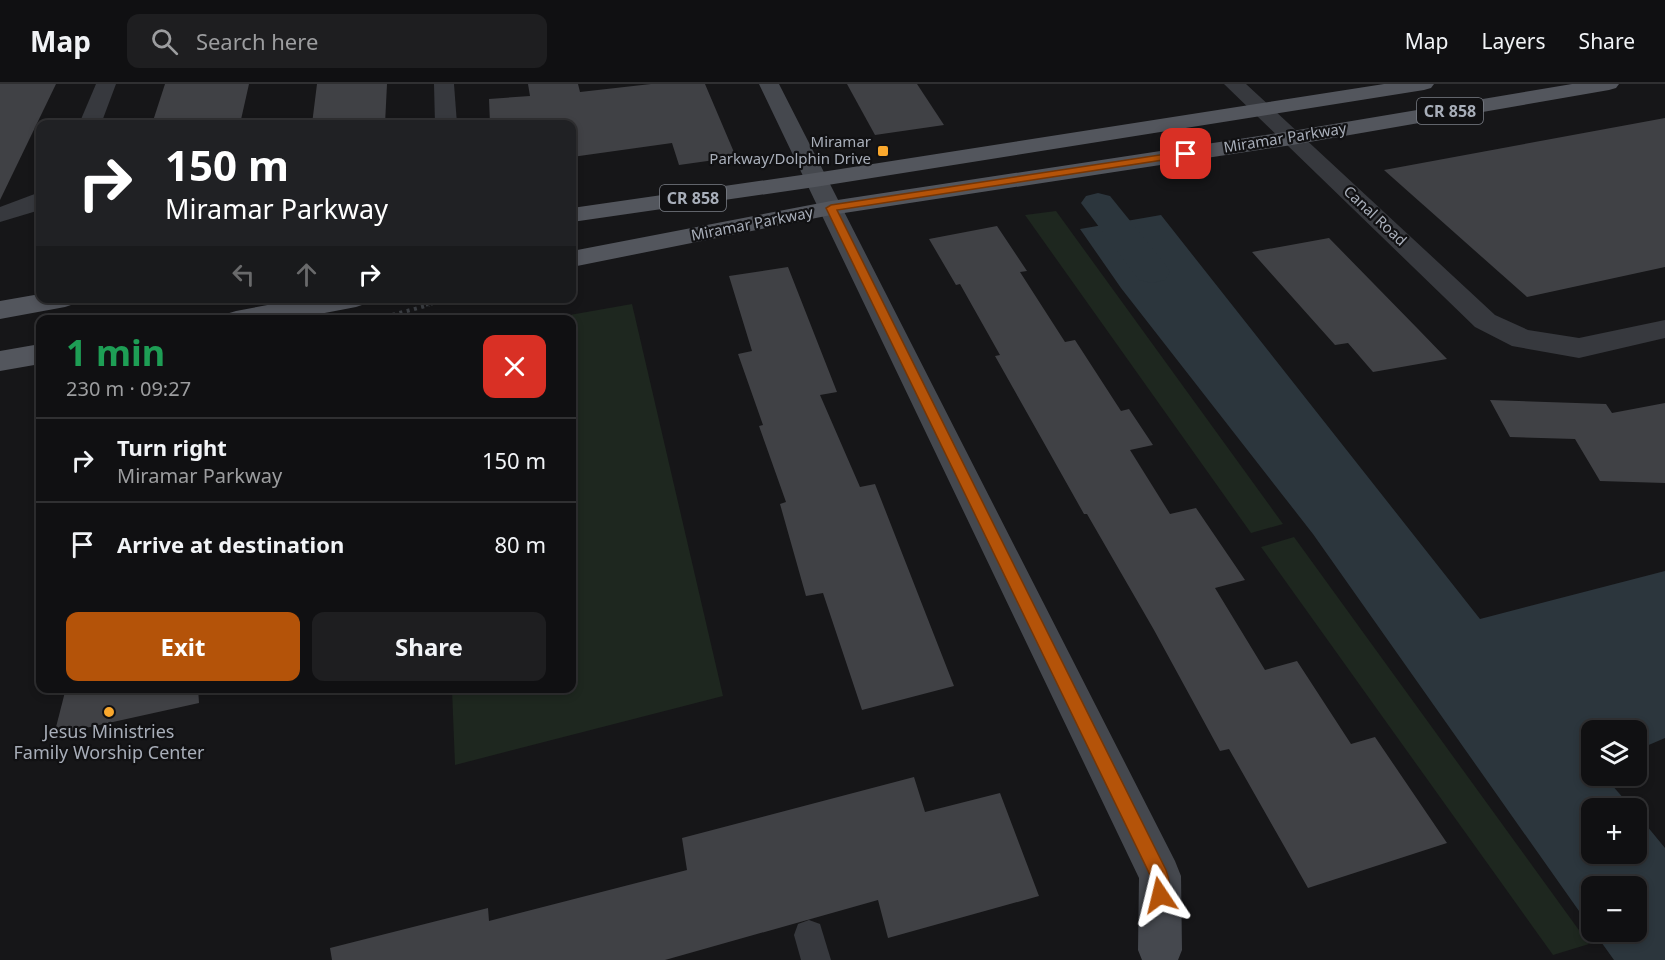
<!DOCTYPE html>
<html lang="en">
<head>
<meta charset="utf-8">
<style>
	:root { --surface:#101012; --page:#1e1e20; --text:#f1f3f6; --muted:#9c9d9f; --line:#303032; --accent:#b45309 }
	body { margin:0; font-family:"Noto Sans",sans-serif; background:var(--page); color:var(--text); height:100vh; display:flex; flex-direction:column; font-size:22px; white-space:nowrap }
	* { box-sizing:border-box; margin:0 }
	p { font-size:20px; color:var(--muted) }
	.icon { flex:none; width:33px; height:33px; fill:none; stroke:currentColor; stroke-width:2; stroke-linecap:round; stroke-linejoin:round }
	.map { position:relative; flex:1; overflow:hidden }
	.details { position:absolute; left:36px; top:231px; width:540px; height:378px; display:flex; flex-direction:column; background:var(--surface); border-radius:12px; box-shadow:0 3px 9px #0003,0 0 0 2px var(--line) }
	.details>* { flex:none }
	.top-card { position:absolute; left:36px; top:36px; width:540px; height:183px; border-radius:12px; box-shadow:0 3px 9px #0003,0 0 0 2px var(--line); background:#202124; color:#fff; overflow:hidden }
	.controls { position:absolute; left:1581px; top:636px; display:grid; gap:12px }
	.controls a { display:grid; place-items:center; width:66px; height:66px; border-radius:12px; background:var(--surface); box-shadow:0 3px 9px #0003,0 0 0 2px var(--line); font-size:30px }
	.pin { position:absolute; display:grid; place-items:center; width:51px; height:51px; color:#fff; margin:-26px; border-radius:12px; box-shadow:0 3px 9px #0006 }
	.me { position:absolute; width:66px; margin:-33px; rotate:350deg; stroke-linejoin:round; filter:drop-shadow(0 0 4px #0008) }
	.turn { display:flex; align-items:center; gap:21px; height:126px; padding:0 30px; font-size:27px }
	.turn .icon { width:78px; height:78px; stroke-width:2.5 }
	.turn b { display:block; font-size:42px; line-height:51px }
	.lanes { display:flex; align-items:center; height:57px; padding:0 30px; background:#0003; justify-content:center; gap:30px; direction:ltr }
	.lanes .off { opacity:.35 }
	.round { display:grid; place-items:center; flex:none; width:63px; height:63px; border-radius:12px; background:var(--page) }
	.overview { display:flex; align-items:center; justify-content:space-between; height:102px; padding:0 30px }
	h1 { font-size:36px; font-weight:700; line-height:45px; color:#1e9e55 }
	.action { display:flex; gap:12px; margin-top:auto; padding:12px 30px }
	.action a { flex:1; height:69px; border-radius:12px; background:var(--accent); color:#fff; font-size:24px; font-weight:700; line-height:69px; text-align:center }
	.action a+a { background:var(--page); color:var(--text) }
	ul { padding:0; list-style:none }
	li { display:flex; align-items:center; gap:18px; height:84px; padding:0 30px; border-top:2px solid var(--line) }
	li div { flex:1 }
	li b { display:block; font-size:22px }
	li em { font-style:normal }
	header { display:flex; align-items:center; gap:36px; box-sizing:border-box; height:84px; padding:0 30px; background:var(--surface); border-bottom:2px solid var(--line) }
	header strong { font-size:28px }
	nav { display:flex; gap:33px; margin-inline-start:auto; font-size:21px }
	.search { width:420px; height:54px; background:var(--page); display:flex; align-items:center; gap:15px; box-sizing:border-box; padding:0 21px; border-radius:12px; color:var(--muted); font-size:22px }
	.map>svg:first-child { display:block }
	.green { fill:#1e271f }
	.water { fill:#2c363d }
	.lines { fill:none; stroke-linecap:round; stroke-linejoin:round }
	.canal { fill:#2c363d; fill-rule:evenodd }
	.building { fill:#404145 }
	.path-far1 { stroke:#3d4045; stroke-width:3; stroke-dasharray:2 3; stroke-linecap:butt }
	.path { stroke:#3d4045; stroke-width:4; stroke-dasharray:3 4.5; stroke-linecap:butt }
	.lane { fill:#37393e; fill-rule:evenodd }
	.street { fill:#37393e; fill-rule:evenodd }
	.secondary { fill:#45484e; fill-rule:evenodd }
	.primary { fill:#53565d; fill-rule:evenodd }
	.route { fill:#b45309; stroke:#753606; stroke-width:1.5 }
	.poi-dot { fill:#faa82d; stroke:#111113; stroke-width:2 }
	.labels { text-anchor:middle; stroke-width:4.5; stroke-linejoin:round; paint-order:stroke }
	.far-street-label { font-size:15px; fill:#a8aeb9; stroke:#111113 }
	.far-poi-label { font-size:15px; fill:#a8aeb9; stroke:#111113; text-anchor:end }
	.shield { fill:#111113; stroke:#7b7f87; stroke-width:1.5 }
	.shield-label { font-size:16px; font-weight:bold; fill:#a8aeb9 }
	.poi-label { font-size:18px; fill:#a8aeb9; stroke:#111113 }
</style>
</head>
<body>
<header>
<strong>Map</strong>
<div class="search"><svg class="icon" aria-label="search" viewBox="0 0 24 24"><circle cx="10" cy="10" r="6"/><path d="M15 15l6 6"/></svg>Search here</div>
<nav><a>Map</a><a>Layers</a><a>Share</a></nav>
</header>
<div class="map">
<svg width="1665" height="876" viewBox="0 0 1665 876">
	<rect width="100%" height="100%" fill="#161618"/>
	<!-- green -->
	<g class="green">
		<polygon points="1056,127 1283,440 1251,449 1025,131"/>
		<polygon points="632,220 723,612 455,681 452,605 572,604 572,236 547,235"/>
		<polygon points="1294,453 1589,860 1553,871 1261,463"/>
	</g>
	<!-- water -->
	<polygon class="water" points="1161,131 1480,535 1665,487 1665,654 1637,666 1636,646 1592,646 1592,692 1604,692 1632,724 1592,724 1592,770 1636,770 1637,730 1665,764 1665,876 1614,876 1594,848 1636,848 1636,802 1592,802 1591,844 1313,450 1121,204 1080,145"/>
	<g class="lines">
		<!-- canal -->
		<polygon class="canal" points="1098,109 1110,112 1165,180 1170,188 1165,196 1152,199 1139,196 1081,119 1086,112"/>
	</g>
	<!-- building -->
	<g class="building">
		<polygon points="0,0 56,0 0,116"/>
		<polygon points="165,0 249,0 240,40 152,40"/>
		<polygon points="317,0 387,0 385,40 312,40"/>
		<polygon points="528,0 578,0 580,8 651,0 705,0 736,73 679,81 672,59 572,73 572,40 490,40 489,15 530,12"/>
		<polygon points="847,0 917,0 944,41 875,51"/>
		<polygon points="1665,34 1665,183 1527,213 1384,86"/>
		<polygon points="997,142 1027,187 1020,188 1065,258 1075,256 1121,327 1129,325 1153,361 1130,366 1170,430 1196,424 1245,496 1215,504 1265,586 1297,577 1351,660 1375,653 1447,759 1308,804 1229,665 1220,667 1154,546 1087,430 1084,430 995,272 1000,271 960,200 956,201 929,155"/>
		<polygon points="1329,154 1418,245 1447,275 1373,288 1348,259 1335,261 1252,168"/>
		<polygon points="788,183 837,308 820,311 860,403 875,400 954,602 862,626 823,509 806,512 780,420 786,418 759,342 763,341 738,270 752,267 729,192"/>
		<polygon points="1490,316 1606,320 1612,329 1665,319 1665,399 1600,397 1575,355 1510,353"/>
		<polygon points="66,604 198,604 199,619 54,651"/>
		<polygon points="914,693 925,728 1000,709 1039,812 888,854 878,816 665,876 332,876 330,864 488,824 489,837 687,786 682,754"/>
	</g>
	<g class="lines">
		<!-- path-far1 -->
		<polyline class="path-far1" points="421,222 463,214"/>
		<!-- path -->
		<polyline class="path" points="385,233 429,221"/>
		<!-- lane -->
		<polygon class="lane" points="809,836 820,840 831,876 801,876 794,851 798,840"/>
		<!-- street -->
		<g class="street">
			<polygon points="96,0 116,0 101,40 79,40"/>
			<polygon points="434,0 454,0 457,40 435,40"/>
			<polygon points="1224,0 1246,0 1495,231 1528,246 1579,254 1665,236 1665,254 1579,274 1512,262 1475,243"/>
			<polygon points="40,108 40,126 0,138 0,123"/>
		</g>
		<!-- secondary -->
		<polygon class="secondary" points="759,0 779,0 1175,777 1181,792 1182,866 1178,876 1142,876 1138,866 1139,794"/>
		<!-- primary -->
		<g class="primary">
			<polygon points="1384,0 1434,0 1431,4 1424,6 815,103 572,138 572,124 815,89"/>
			<polygon points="1572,0 1619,0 1616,4 1609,6 1292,61 831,131 572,183 572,167 831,117 1292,47"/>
			<polygon points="40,210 40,214 78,214 74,220 65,223 0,235 0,217"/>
			<polygon points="305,214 369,214 365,220 356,223 288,236 223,236 226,230 236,227"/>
			<polygon points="40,260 40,280 0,287 0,267"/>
		</g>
	</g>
	<!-- route -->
	<path class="route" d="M1186,67L1190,70L1189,72L837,126L1166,786C1170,795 1171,808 1167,817L1160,820L1154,817L1151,811V793L826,124L831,121Z"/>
	<!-- markers -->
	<g class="poi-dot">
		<rect x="877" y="61" width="12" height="12" rx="3"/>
		<circle cx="109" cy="628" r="6"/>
	</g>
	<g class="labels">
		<!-- far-street labels -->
		<g class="far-street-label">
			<text transform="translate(1285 54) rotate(-9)" y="5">Miramar Parkway</text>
			<text transform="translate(1375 132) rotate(43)" y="5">Canal Road</text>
			<text transform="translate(752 140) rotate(-11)" y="5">Miramar Parkway</text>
		</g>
		<!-- far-poi labels -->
		<g class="far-poi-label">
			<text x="871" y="63">Miramar<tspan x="871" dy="17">Parkway/Dolphin Drive</tspan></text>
		</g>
		<!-- shield labels -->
		<g class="shield">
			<rect x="1417" y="14" width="66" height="26" rx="4.5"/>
			<rect x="660" y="101" width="66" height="26" rx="4.5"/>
		</g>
		<g class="shield-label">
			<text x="1450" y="33">CR 858</text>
			<text x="693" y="120">CR 858</text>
		</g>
		<!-- poi labels -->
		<g class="poi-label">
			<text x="109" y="654">Jesus Ministries<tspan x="109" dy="21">Family Worship Center</tspan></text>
		</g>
	</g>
</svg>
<div class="controls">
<a><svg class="icon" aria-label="layers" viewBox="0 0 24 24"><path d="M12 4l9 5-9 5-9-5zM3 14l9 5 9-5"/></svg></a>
<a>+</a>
<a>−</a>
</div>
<div class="pin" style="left:1186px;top:70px;background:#d93025"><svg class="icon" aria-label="arrive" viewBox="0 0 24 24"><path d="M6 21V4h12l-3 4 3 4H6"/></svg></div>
<svg class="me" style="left:1160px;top:811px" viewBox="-20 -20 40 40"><path d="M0-17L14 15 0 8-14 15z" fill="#b45309" stroke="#fff" stroke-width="4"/></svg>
<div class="top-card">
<div class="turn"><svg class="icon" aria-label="right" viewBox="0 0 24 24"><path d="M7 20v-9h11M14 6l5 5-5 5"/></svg><div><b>150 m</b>Miramar Parkway</div></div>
<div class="lanes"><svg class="icon off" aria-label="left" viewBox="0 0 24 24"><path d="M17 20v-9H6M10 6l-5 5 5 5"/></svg><svg class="icon off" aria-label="ahead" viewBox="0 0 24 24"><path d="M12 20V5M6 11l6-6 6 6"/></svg><svg class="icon" aria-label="right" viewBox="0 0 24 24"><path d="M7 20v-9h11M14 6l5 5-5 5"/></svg></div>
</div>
<section class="details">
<div class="overview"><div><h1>1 min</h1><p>230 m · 09:27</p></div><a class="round" style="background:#d93025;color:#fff"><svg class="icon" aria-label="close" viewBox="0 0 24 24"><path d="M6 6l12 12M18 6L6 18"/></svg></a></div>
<ul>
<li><svg class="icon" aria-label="right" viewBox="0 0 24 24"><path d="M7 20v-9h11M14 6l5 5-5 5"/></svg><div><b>Turn right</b><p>Miramar Parkway</p></div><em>150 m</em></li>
<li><svg class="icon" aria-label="arrive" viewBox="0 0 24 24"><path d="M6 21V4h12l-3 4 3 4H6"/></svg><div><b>Arrive at destination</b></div><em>80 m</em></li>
</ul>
<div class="action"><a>Exit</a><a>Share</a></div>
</section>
</div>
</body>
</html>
